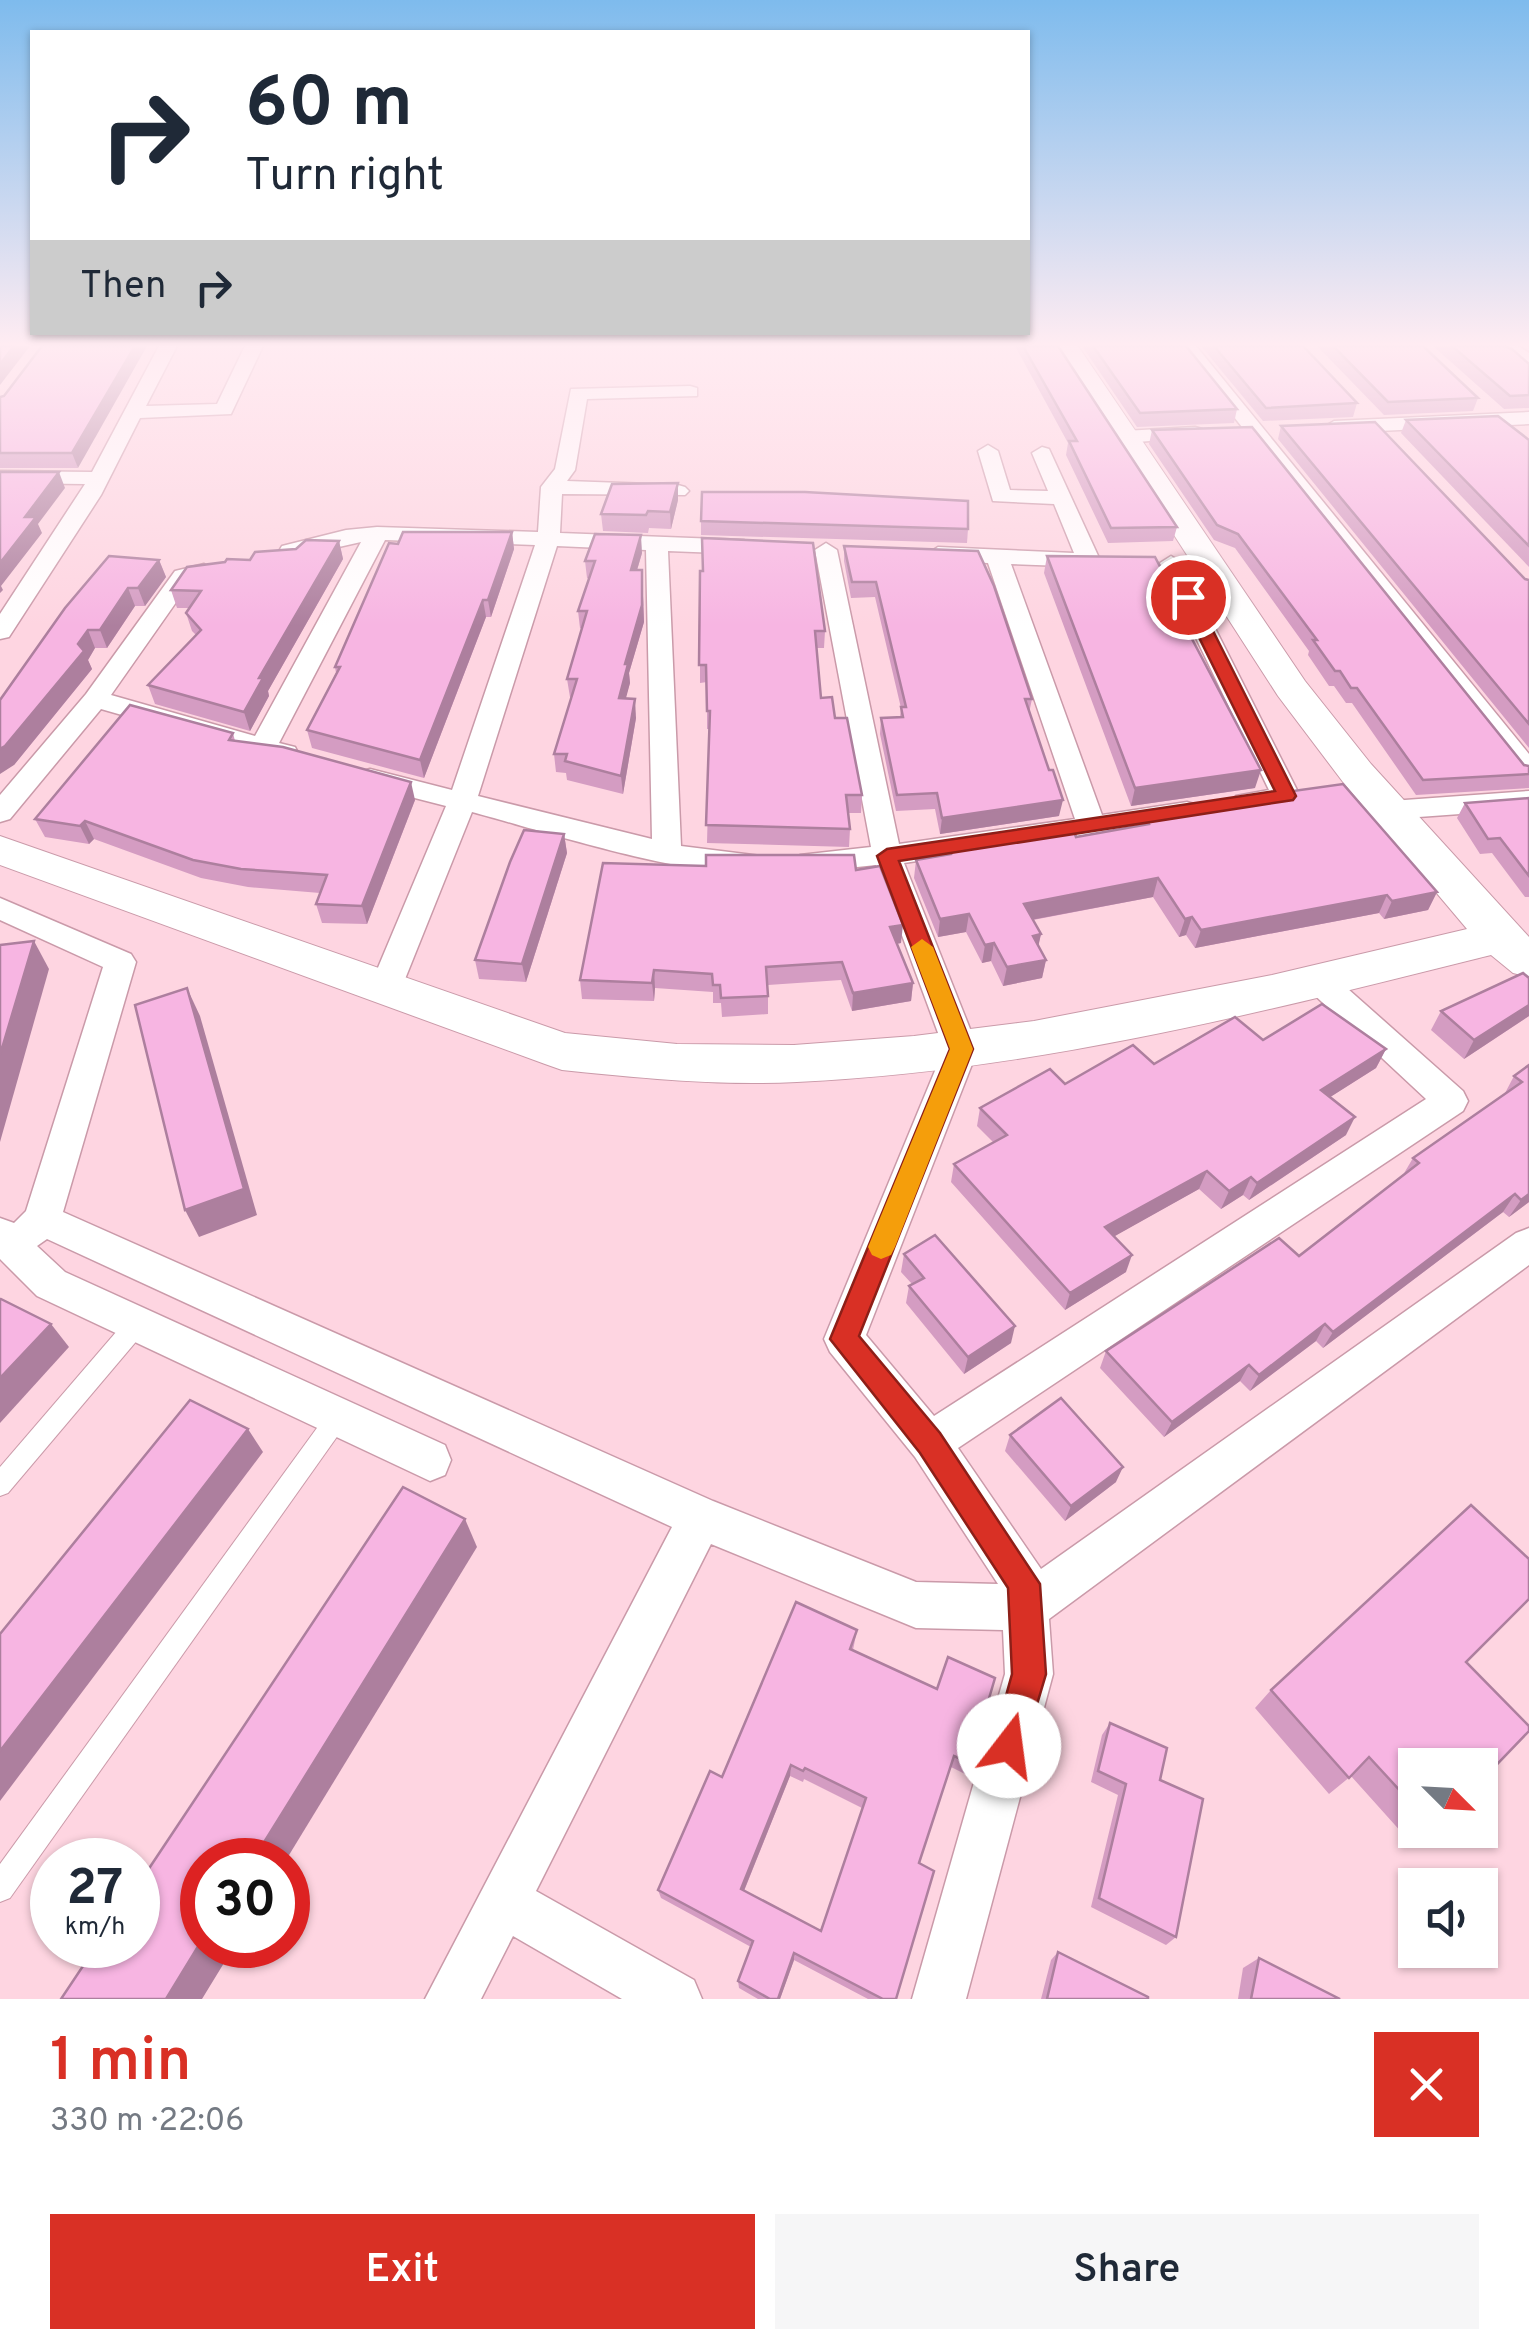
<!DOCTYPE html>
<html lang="en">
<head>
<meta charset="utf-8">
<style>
	:root { --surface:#fff; --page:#f6f6f7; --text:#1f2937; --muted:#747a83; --accent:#d93025 }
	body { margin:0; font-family:Overpass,sans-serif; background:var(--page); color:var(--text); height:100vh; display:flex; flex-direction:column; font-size:38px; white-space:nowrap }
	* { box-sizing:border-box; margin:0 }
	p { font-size:32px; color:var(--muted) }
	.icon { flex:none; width:55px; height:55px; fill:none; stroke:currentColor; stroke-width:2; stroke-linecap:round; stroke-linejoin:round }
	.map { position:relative; height:1999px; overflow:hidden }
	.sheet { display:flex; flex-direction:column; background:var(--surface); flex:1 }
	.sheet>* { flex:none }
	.top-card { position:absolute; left:30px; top:30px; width:1000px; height:305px; border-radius:0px; box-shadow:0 2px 8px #0004; background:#fff; color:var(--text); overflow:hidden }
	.needle { width:65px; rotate:114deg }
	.buttons { position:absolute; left:1398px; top:1748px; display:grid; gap:20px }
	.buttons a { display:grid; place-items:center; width:100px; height:100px; border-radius:0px; background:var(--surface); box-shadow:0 2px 8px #0004; font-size:50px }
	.speed { position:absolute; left:30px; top:1838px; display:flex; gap:20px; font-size:50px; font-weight:700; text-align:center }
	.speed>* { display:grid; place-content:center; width:130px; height:130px; border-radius:50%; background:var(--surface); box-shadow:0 2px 8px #0004; line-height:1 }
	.speed small { font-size:25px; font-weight:400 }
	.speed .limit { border:15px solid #d22; background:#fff; color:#111 }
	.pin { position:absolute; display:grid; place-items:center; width:85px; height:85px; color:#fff; margin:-42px; border:5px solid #fff; border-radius:50%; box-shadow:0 2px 10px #0007 }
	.me { position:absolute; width:110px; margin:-55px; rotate:15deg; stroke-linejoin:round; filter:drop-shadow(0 0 8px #0008) }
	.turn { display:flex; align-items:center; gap:35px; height:210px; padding:0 50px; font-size:45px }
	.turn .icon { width:130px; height:130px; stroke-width:2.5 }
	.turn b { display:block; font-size:70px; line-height:85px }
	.then { display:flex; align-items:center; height:95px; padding:0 50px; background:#0003; gap:20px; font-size:38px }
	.round { display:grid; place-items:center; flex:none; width:105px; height:105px; border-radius:0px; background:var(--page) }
	.overview { display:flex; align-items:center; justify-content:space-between; height:170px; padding:0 50px }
	h1 { font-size:60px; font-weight:600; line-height:75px; color:var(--accent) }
	.action { display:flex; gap:20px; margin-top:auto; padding:20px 50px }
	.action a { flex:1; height:115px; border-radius:0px; background:var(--accent); color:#fff; font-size:40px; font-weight:600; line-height:115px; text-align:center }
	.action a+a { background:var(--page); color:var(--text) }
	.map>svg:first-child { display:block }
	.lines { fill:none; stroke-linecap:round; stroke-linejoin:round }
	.lane-casing { stroke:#ca9aa9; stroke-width:2 }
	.street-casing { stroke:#ca9aa9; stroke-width:3 }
	.secondary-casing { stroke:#ca9aa9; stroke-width:2 }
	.lane { fill:#fff; fill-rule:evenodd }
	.street { fill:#fff; fill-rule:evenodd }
	.secondary { fill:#fff; fill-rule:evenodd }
	.wall { fill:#d49cc2; fill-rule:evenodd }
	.shaded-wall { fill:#ad7f9e }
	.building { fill:#f7b5e2; stroke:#ad7f9e; stroke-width:2.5; fill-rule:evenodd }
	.route { fill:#d93025; stroke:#8d1f18; stroke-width:2.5 }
	.slow { fill:#f59e0b }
</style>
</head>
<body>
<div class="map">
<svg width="1529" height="1999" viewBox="0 0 1529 1999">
	<rect width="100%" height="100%" fill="#fed5e1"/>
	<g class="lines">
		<!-- lane casing -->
		<g class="lane-casing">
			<g id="lane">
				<polygon points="137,1314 145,1317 148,1324 145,1331 8,1493 0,1496 0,1467 129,1317"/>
				<polygon points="338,1406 346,1410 349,1417 346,1424 10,1898 0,1902 0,1864 330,1410"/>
			</g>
		</g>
		<!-- street casing -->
		<g class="street-casing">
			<g id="street">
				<polygon points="159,346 177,346 146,406 217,404 245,346 263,346 231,414 140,418 101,495 9,637 0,639 0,614 85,484 0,483 0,471 92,472"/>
				<polygon points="1178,346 1196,346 1529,754 1529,780 1519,778"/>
				<polygon points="1498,346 1518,346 1529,353 1529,367"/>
				<path d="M690,386L697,388V396L587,399L575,470L567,481L678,485L685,487L689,491L685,495L562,494L560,533L744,540L755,547L744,554L668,551L681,846L761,856L766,863L761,870C708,885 533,828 472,812L401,989L396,997L385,1001L374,997L369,989L446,806L360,784L356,778L360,772L370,769L452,790L535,545L385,540L279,743L295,747L298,753L295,759H275L101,709L10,819L0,822V795L86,694L175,571L204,564L215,571L212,576L191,581L111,695L255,736L361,542L290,558L279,551L282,546L346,530L377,527L538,532L541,487L555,469L571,389ZM557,546L646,550L652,839L478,796Z"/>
				<polygon points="1529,412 1529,424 1334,433 1324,427 1334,421"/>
				<polygon points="1195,427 1202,429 1202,437 1124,443 1114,437 1124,431"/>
				<polygon points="988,445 998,451 1010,490 1048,491 1032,453 1042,447 1049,449 1100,560 1089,567 1011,564 1102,815 1187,802 1197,805 1201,811 1197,817 1187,820 904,863 978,1049 866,1335 934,1416 1426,1099 1308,989 1303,981 1308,973 1319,969 1330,973 1463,1091 1468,1101 1463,1111 958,1448 1041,1569 1516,1233 1529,1228 1529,1265 1049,1619 1053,1674 966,1999 912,1999 1005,1674 1003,1630 916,1628 711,1544 536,1891 694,1980 702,1999 622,1999 513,1936 481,1999 425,1999 672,1527 47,1239 37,1246 65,1272 445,1445 451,1460 445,1475 430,1481 37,1296 0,1259 0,1218 14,1223 26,1211 103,967 0,920 0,898 131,954 136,962 63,1212 713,1501 916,1582 998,1584 915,1457 830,1352 824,1339 944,1049 876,865 810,872 800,869 795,862 800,855 871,847 815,550 826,543 837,550 899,844 1075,819 988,563 938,561 927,554 938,547 1074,553 1054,504 993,501 978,451"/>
				<polygon points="1171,556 1182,563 1300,796 1296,802 1246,811 1236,808 1232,802 1236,796 1269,790 1160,563"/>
				<polygon points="1529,791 1529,809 1391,819 1381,816 1377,810 1381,804 1391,801"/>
			</g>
		</g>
		<!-- secondary casing -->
		<g class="secondary-casing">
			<path id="secondary" d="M1052,346H1078L1305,681L1371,764L1529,937V977L1513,973L1491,955C1263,1012 1033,1071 797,1082C718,1086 640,1078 562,1070L545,1064L0,865V836L565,1033L677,1044L794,1045L914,1036L1034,1021L1272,975L1467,929L1343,782L1278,696Z"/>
		</g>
		<!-- lane -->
		<use href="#lane" class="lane"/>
		<!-- street -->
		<use href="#street" class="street"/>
		<!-- secondary -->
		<use href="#secondary" class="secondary"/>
	</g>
	<!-- wall -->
	<g class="wall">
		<polygon points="42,346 78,468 0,468 0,397 4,396"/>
		<polygon points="1015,346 1058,346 1177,527 1173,541 1108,543 1066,455 1068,443"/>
		<polygon points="1082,346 1186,346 1237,409 1234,423 1137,427"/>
		<polygon points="1201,346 1303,346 1357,403 1353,417 1263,421"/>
		<polygon points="1317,346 1423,346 1478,398 1473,411 1384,415"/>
		<polygon points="1433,346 1505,346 1529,364 1529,408 1504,409"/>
		<polygon points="1406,420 1529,440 1529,567 1401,433"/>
		<polygon points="1281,426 1525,579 1529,580 1529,748 1278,439"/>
		<polygon points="1152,430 1524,765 1529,766 1529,788 1416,795 1352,703 1346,703 1334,686 1329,686 1308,655 1309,651 1235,548 1214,540 1149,444"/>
		<polygon points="678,483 678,500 671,529 649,528 648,533 603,531 601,514"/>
		<polygon points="701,521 968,529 967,543 701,535"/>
		<polygon points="512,532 514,549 491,617 486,617 424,778 312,748 307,730 336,673 335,667 398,544"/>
		<polygon points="339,541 343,559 268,691 269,696 250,731 155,704 148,685 196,635 192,631 186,613 189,608 177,608 171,590 250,560 296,549"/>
		<polygon points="844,546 1032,699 1029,713 1059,816 940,834 935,809 896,811 880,734 881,718 900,717 901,708 875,597 851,598 844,561"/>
		<polygon points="642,553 637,570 642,570 644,622 629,673 630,683 625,699 636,718 623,794 567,780 566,773 556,772 554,754 572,697 570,697 567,679 582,629 580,628 578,611 589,579 587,578 585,561"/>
		<polygon points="1047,556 1168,582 1166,590 1255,788 1131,806 1044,573"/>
		<polygon points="159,560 166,577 145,606 135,606 107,648 95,648 88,660 92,669 14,765 0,700"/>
		<polygon points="700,571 825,631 824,648 817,648 821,698 835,718 862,795 861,813 848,813 850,829 849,847 707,843 710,729 707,729 707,682 700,683"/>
		<polygon points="233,733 235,741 415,800 367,924 322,923 316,904 320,893 248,887 201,878 94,839 89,844 45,837 35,819"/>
		<polygon points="1529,798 1529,897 1525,897 1492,853 1480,854 1457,818 1465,803"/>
		<polygon points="1145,812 1437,892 1428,910 1384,919 1379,913 1195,948 1186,935 1179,937 1153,897 1033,920 1041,934 1038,946 1046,960 1042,978 1003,986 991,961 982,963 966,932 938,937 914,878 916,860 947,855 948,841 1076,837 1141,825"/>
		<polygon points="564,834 567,853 526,982 479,979 475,960"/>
		<polygon points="856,870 901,943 897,944 913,983 911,1001 852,1011 841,980 768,985 768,1014 722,1017 721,1003 713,1003 713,992 655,988 654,1001 582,999 580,980"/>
		<polygon points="1529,978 1529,1016 1464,1059 1431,1030 1441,1011"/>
		<polygon points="1263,1040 1386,1049 1376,1068 1330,1097 1346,1135 1249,1200 1243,1195 1221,1209 1199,1189 1114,1236 1126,1272 1065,1310 951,1182 954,1164 993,1142 977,1126 980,1108 1065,1084"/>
		<polygon points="1529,1065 1529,1202 1509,1217 1503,1212 1323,1348 1316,1341 1250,1391 1240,1381 1164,1437 1100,1368 1106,1351 1299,1256 1403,1175 1413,1158 1504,1095 1514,1076"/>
		<polygon points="904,1254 1011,1343 964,1374 906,1303 909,1286 912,1284 901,1272"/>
		<polygon points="1010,1435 1116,1482 1065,1521 1005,1451"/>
		<path d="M857,1630L853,1650L970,1763L965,1774L951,1767L919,1863L896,1999H868L794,1960L780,1999H758L739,1988L738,1981L751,1947L661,1898L658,1890L722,1777ZM790,1776L803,1782L804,1779L862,1808L821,1931L744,1891Z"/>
		<polygon points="1466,1662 1415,1765 1415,1830 1434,1830 1412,1844 1351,1776 1329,1794 1255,1708 1271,1690"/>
		<polygon points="1110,1723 1160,1780 1176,1937 1166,1945 1091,1907 1118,1795 1091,1782 1102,1735"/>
		<polygon points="1058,1952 1148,1999 1041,1999 1051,1960"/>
		<polygon points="1259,1958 1340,1999 1238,1999 1243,1968"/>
	</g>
	<!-- shaded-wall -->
	<g class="shaded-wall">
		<polygon points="14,346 30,346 0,385 0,364"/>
		<polygon points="135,346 147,346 78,468 72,453"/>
		<polygon points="59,472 65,488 38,524 42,533 1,586 3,590 0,593 0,563 25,517"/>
		<polygon points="678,483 678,500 671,529 670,512"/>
		<polygon points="512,532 514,549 491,617 488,600"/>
		<polygon points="641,535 642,553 632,587 631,570"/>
		<polygon points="339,541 343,559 268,691 269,696 250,731 244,712 259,678"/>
		<polygon points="159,560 166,577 145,606 138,588"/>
		<polygon points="642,570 644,622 629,673 630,683 621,717 619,698"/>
		<polygon points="128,588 135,606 107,648 100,630"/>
		<polygon points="483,600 486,617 424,778 420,760"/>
		<polygon points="88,630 95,648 88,660 92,669 14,765 0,774 0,749"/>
		<polygon points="635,699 636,718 623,794 621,776"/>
		<polygon points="1261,770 1255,788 1131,806 1135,788"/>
		<polygon points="411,782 415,800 367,924 362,906"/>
		<polygon points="1063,800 1059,816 940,834 942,818"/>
		<polygon points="85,821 94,839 89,844 80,826"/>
		<polygon points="564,834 567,853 526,982 522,964"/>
		<polygon points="1158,878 1153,897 1020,922 1024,904"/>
		<polygon points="1437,892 1428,910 1384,919 1392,901"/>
		<polygon points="1387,895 1379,913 1195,948 1201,930"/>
		<polygon points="969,914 966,932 938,937 940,919"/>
		<polygon points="1192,917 1186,935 1179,937 1185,919"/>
		<polygon points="903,925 901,943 888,945 890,927"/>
		<polygon points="1041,934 1037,952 1033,936"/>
		<polygon points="34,941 49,969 0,1142 0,1055"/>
		<polygon points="994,943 991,961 982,963 985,945"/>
		<polygon points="1046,960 1042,978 1003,986 1007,967"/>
		<polygon points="654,970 655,988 654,1001 652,983"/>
		<polygon points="913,983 911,1001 852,1011 853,993"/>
		<polygon points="187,988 200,1016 257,1215 199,1237 185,1210"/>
		<polygon points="1529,1005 1529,1016 1464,1059 1474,1040"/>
		<polygon points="1386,1049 1376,1068 1313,1108 1321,1090"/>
		<polygon points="1355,1117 1346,1135 1249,1200 1257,1183"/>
		<polygon points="1207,1171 1199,1189 1099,1245 1105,1227"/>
		<polygon points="1251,1177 1243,1195 1221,1209 1229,1191"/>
		<polygon points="1515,1194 1503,1212 1323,1348 1333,1332"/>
		<polygon points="1529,1194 1529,1202 1509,1217 1521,1200"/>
		<polygon points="1132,1255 1126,1272 1065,1310 1070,1293"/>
		<polygon points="51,1324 69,1347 0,1423 0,1378"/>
		<polygon points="1325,1324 1316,1341 1250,1391 1259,1375"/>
		<polygon points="1015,1326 1011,1343 964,1374 968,1357"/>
		<polygon points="1249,1365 1240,1381 1164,1437 1172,1422"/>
		<polygon points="248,1429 263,1452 0,1801 0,1751"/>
		<polygon points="1123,1467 1116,1482 1065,1521 1071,1506"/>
		<polygon points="465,1519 477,1547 286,1860 253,1860"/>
		<polygon points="791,1765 790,1776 741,1898 741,1889"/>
		<polygon points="202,1940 202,1945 235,1945 202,1999 166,1999"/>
		<polygon points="794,1953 794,1960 780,1999 778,1999"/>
	</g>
	<!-- building -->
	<g class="building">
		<polygon points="0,346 14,346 0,364"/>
		<polygon points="42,346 135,346 72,453 0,453 0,397 4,396"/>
		<polygon points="1023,346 1058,346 1177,527 1111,528 1069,441 1077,441"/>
		<polygon points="1093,346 1186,346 1237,409 1140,413"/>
		<polygon points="1214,346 1303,346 1357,403 1266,408"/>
		<polygon points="1333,346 1423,346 1478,398 1388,402"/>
		<polygon points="1452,346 1505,346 1512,349 1529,364 1529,395 1510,396"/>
		<polygon points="1498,416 1529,440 1529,546 1406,420"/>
		<polygon points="1375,422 1525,579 1529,580 1529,724 1281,426"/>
		<polygon points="1252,427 1524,765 1529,766 1529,774 1423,780 1357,688 1351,688 1340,671 1335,671 1313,640 1317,640 1238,534 1217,525 1152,430"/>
		<polygon points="0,472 59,472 25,517 36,517 0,563"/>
		<polygon points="678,483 670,512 648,511 646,515 601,514 612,484"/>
		<polygon points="702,492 805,492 968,501 968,529 701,521"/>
		<polygon points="403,532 512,532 488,600 483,600 420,760 307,730 340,667 335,667 389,543 398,544"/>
		<polygon points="595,534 641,535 631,570 642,570 642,605 625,664 628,664 619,698 635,699 621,776 565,761 567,754 554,754 577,679 567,679 587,611 578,611 595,561 585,561"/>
		<polygon points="702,538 813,543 825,631 815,631 821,698 832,697 835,718 847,718 862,795 846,795 850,829 706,825 710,711 707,711 706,665 699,665 700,571 703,571"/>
		<polygon points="306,540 339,541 259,678 263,678 244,712 148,685 201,630 186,613 201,591 171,590 187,567 225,562 227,559 250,560 255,552 296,549"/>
		<polygon points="844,546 978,551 994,586 1032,699 1025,699 1049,770 1053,770 1063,800 942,818 937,793 897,795 881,718 903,717 901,707 906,707 876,582 852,582"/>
		<polygon points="109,556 159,560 138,588 128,588 100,630 88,630 78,644 84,651 5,746 0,749 0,700 65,608"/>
		<polygon points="1047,556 1155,557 1168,582 1162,582 1261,770 1135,788"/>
		<polygon points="130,705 233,733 229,740 283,747 411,782 362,906 316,904 327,875 241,869 193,860 85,821 80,826 35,819"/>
		<polygon points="1343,784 1437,892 1392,901 1387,895 1201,930 1192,917 1185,919 1158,878 1024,904 1041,934 1033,936 1046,960 1007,967 994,943 985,945 969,914 940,919 916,860 951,854 948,841 1071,823 1076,837 1149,824 1145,812"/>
		<polygon points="1529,798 1529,876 1500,838 1488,839 1465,803"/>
		<polygon points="524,830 564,834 522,964 475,960 510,862"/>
		<polygon points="706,855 854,855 856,870 880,866 903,925 890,927 913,983 853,993 842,962 766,967 768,996 721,998 720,985 713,985 712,974 654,970 652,983 580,980 603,863 706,866"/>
		<polygon points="34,941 0,1055 0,945"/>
		<polygon points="1523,973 1529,978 1529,1005 1474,1040 1441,1011"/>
		<polygon points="187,988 244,1189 185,1210 135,1005"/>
		<polygon points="1322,1004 1386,1049 1321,1090 1355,1117 1257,1183 1251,1177 1229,1191 1207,1171 1105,1227 1132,1255 1070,1293 954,1164 1007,1135 980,1108 1050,1069 1065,1084 1133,1045 1154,1064 1235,1017 1263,1040"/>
		<polygon points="1529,1065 1529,1194 1521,1200 1515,1194 1333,1332 1325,1324 1259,1375 1249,1365 1172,1422 1106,1351 1279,1238 1299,1256 1419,1163 1413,1158 1522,1082 1514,1076"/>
		<polygon points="935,1235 1015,1326 968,1357 909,1286 924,1278 904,1254"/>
		<polygon points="1,1299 51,1324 0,1378 0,1300"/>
		<polygon points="1061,1398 1123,1467 1071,1506 1010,1435"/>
		<polygon points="190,1400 248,1429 0,1751 0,1634"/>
		<polygon points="403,1487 465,1519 253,1860 202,1860 202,1940 166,1999 61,1999 97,1945 138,1945 138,1885"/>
		<polygon points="1471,1505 1529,1559 1529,1599 1466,1662 1529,1726 1529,1731 1480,1782 1480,1765 1415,1765 1415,1807 1369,1757 1349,1778 1271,1690"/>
		<path d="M796,1602L857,1630L850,1649L937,1689L948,1657L995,1678L970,1763L954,1756L919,1863L934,1871L896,1999H883L794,1953L778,1999H770L738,1981L753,1941L658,1890L710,1771L722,1777ZM791,1765L803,1771L805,1768L866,1798L821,1931L741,1889Z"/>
		<polygon points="1110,1723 1167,1748 1160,1780 1203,1799 1176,1937 1099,1898 1126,1784 1098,1771"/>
		<polygon points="1058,1952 1148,1997 1148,1999 1047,1999"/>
		<polygon points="1259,1958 1340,1999 1251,1999"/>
	</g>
	<!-- sky -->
	<linearGradient id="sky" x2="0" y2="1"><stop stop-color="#7ebbed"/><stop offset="0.55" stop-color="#ffecf2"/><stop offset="1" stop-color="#ffecf2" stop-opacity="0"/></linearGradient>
	<rect width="1529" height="626" fill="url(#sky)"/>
	<!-- route -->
	<polygon class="route" points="1188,592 1196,597 1296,796 1293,800 899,861 973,1049 859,1336 940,1433 1040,1584 1046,1674 1021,1758 1009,1763 997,1758 992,1746 1012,1674 1008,1588 920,1453 830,1339 950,1049 877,856 887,849 1275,791 1179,597"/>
	<!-- slow -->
	<polygon class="slow" points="922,939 933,947 973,1049 895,1247 891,1255 881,1259 872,1255 868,1247 950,1049 911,947"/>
</svg>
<div class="buttons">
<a><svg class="needle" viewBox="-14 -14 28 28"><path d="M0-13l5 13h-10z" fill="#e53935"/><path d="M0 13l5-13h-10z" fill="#747a83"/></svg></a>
<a><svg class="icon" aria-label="sound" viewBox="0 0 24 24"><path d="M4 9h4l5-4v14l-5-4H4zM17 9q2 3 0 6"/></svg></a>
</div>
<div class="speed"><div>27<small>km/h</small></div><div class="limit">30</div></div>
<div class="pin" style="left:1188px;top:597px;background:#d93025"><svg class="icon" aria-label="arrive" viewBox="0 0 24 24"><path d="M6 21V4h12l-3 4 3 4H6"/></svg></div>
<svg class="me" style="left:1009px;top:1746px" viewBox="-20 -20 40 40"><circle r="19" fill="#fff"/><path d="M0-13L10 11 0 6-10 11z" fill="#d93025"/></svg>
<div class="top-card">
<div class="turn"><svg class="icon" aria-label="right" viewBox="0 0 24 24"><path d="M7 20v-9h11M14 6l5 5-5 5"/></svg><div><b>60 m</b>Turn right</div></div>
<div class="then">Then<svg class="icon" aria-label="right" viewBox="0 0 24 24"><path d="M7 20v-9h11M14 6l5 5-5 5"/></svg></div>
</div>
</div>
<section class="sheet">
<div class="overview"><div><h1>1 min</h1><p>330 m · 22:06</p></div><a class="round" style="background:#d93025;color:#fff"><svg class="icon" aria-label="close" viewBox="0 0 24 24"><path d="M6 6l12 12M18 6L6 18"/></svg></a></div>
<div class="action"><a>Exit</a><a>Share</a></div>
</section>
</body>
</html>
